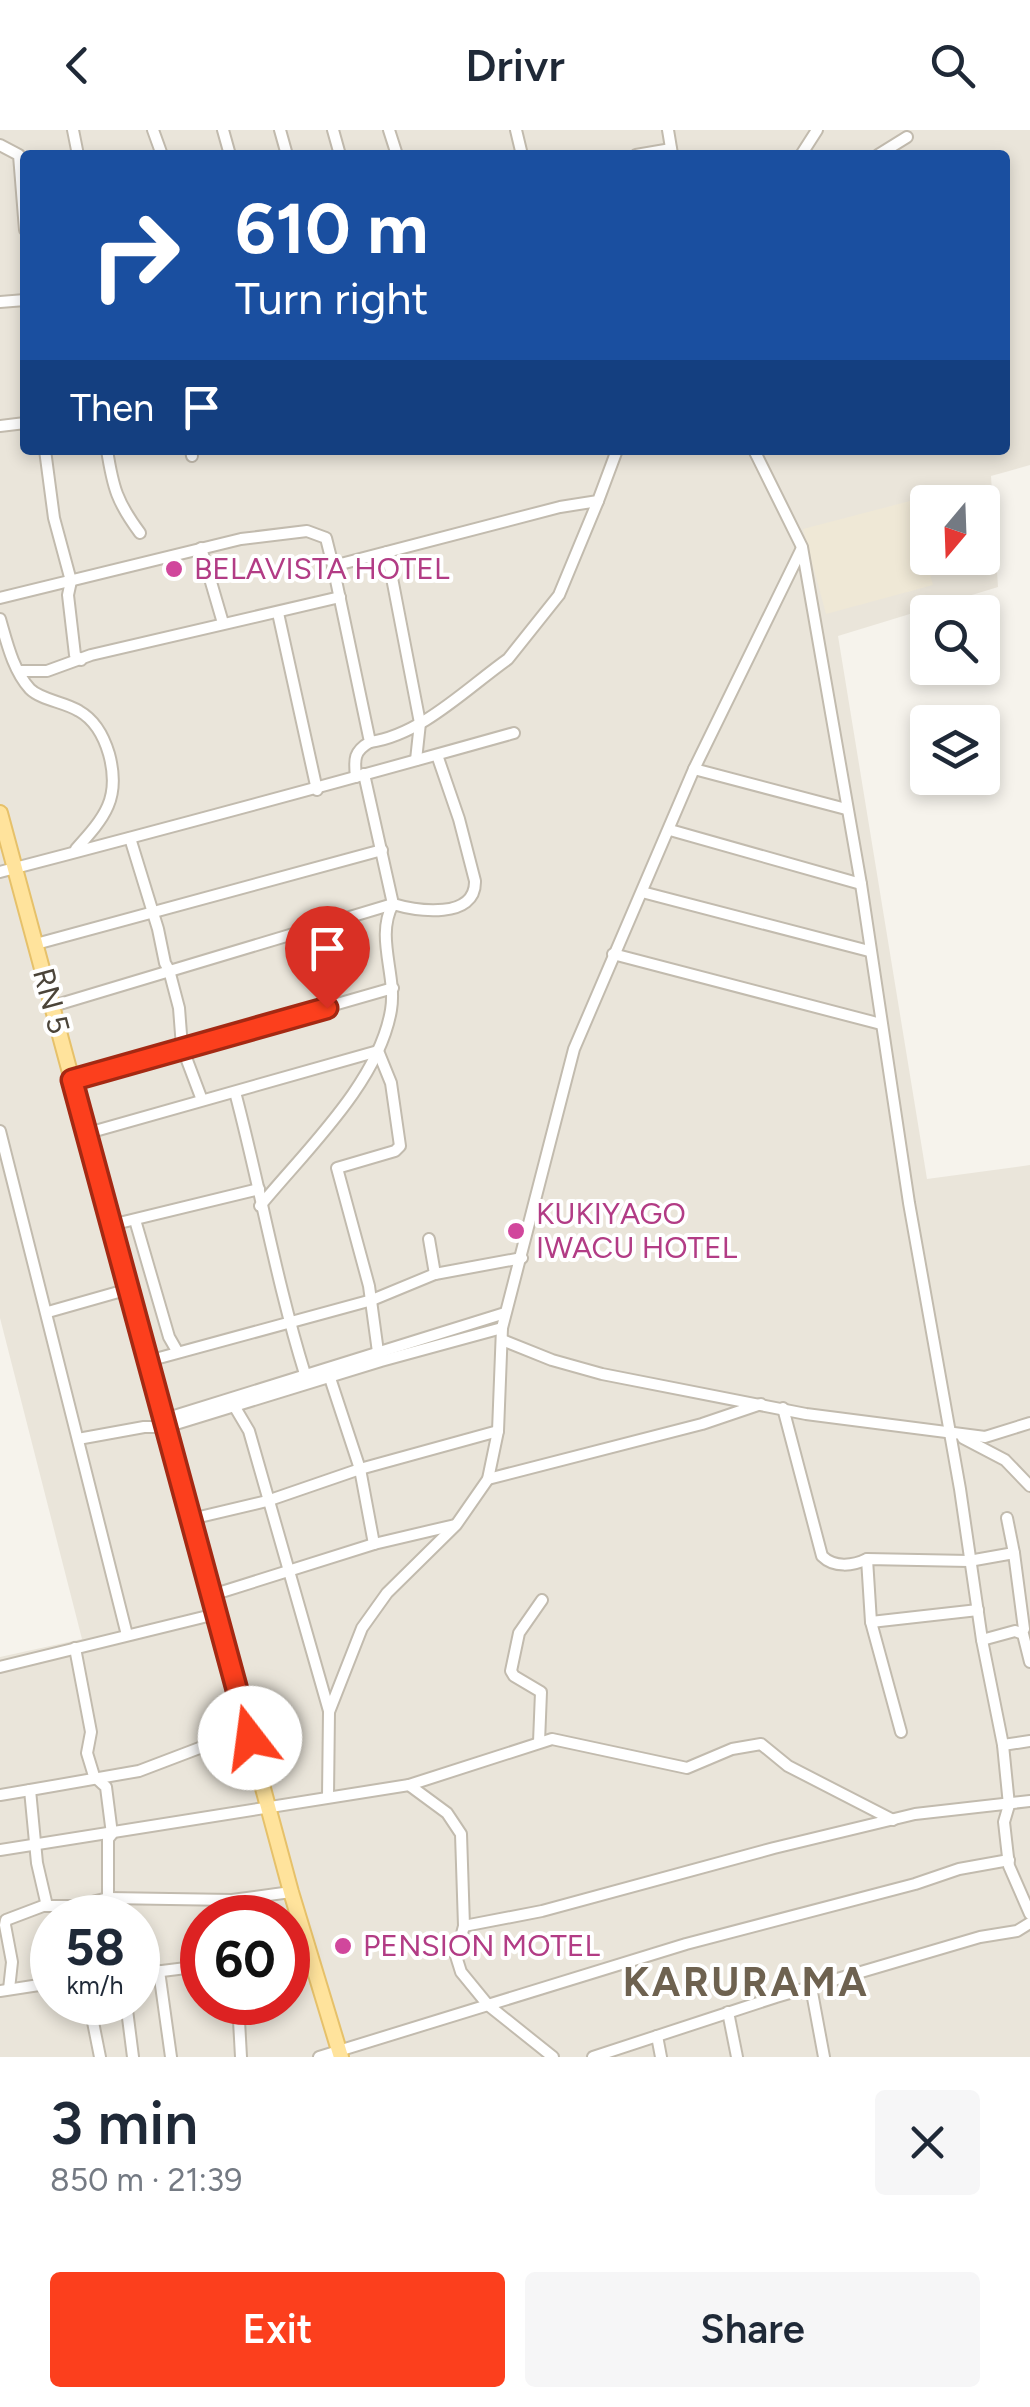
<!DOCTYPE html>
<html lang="en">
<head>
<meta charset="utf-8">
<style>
	:root { --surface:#fff; --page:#f6f6f7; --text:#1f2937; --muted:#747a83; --accent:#fc3f1d }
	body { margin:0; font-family:Figtree,sans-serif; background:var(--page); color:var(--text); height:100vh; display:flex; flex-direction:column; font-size:38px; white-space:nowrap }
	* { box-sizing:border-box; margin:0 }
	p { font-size:32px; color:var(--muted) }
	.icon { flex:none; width:55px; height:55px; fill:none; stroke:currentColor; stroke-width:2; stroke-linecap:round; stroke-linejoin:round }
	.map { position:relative; height:1927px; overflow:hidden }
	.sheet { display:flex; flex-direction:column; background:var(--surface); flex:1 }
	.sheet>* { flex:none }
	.guide { position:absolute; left:20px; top:20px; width:990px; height:305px; border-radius:10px; box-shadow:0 5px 15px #0003; background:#1a4fa0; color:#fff; overflow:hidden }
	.needle { width:65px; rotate:199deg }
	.buttons { position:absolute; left:910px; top:355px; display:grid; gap:20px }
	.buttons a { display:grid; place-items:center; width:90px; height:90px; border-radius:10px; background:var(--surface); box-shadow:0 5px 15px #0003; font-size:50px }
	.speed { position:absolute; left:30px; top:1765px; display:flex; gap:20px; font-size:50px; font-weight:700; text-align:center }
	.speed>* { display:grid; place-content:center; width:130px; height:130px; border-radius:50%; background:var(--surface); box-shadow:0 5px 15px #0003; line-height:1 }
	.speed small { font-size:25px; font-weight:400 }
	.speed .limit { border:15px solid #d22; background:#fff; color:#111 }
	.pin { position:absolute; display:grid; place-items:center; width:85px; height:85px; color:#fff; margin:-102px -42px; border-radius:50% 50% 50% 0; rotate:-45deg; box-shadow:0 0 10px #0007 }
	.pin .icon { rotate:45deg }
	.me { position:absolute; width:110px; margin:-55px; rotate:345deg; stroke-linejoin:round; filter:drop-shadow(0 0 8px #0008) }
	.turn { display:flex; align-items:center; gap:35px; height:210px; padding:0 50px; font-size:45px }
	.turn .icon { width:130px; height:130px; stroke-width:2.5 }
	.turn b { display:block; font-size:70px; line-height:85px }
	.then { display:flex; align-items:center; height:95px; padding:0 50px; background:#0003; gap:20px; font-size:38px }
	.round { display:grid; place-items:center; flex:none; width:105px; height:105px; border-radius:10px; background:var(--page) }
	.headline { display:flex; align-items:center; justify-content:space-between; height:170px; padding:0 50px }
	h1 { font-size:60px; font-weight:600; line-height:75px }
	.cta { display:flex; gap:20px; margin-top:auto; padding:20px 50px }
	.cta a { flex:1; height:115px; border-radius:10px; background:var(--accent); color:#fff; font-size:40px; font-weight:600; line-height:115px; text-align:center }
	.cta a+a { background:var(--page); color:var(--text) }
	header { display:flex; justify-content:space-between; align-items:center; height:130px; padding:0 50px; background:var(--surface); font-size:45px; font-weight:600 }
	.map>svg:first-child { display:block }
	.residential { fill:#eae5da; fill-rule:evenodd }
	.education { fill:#efe8d6 }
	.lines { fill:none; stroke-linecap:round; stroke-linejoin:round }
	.minor-casing { stroke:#c2bbae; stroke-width:14 }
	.major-casing { stroke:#e6c16a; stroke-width:18 }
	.minor { stroke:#fff; stroke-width:10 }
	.major { stroke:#ffe39c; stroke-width:14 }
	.route-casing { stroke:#a42913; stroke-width:25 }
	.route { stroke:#fc3f1d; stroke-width:18 }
	.hotel-dot { fill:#d1479c; stroke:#fff; stroke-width:4 }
	.labels { text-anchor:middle; stroke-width:8; stroke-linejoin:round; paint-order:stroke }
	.hotel-label { font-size:30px; fill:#b23c85; stroke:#fff; text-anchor:start }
	.street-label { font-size:30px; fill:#4b4439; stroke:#fff }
	.district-label { font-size:40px; font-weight:bold; letter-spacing:2.5px; fill:#6e6250; stroke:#fff }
</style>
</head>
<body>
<header><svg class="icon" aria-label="back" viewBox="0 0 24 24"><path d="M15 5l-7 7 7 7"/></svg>Drivr<svg class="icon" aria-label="search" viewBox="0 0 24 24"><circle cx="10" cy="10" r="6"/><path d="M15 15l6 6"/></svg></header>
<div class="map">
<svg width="1030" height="1927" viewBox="0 0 1030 1927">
	<rect width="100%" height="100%" fill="#f6f3ec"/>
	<!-- residential -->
	<path class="residential" d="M0,0H1030V335L991,346L998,457L838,506L927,1049L1030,1035V1927H0V1527L82,1509L0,1188ZM25,25H1005V320H25ZM928,372H982V428H928ZM52,1788H138V1872H52ZM202,1788H288V1872H202Z"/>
	<!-- education -->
	<polygon class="education" points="910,371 933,455 826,484 803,399"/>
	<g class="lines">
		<!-- minor casing -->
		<g class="minor-casing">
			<g id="minor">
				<polyline points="73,0 78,25"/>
				<polyline points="153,0 162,25"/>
				<polyline points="223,0 230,25"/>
				<polyline points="280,0 287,25"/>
				<polyline points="333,0 340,25"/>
				<polyline points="389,0 397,25"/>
				<polyline points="516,0 522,25"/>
				<polyline points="668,0 672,24"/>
				<polyline points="0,15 19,25 25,100"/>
				<polyline points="636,25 671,19"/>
				<polyline points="801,25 817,0"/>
				<polyline points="878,25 907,7"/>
				<polyline points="0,172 25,170"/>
				<polyline points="0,296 25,293"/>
				<polyline points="45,320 54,388 71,451 68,465 75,525 81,530"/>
				<path d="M107,320C113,358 117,372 140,403"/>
				<polyline points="191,320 192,326"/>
				<polyline points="754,320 802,417 861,754 909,1073 960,1359 982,1510 1003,1615 1009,1675 1004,1692 1009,1736 1030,1784"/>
				<polyline points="201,418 223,493"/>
				<polyline points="387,422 420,593 416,630"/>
				<polyline points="333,436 560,377 598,371 617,320"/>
				<path d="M0,468L241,409L307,401L326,408L333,436L370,612C354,621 354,629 356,647"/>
				<polyline points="278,483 317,660"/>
				<path d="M0,489C7,513 13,540 30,559C41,570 65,572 79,581C95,590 104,607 109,624C121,668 105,687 76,719"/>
				<polyline points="21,541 47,541 91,525 340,467"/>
				<path d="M370,612C421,605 467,558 508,529L559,465L598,371"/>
				<polyline points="694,639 846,679"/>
				<polyline points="670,700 861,754"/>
				<polyline points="130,708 158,799 165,833 169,840 179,878 182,917 202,970"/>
				<path d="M0,742C172,697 343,651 514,603"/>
				<polyline points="642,762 869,821"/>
				<polyline points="36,814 382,720"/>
				<polyline points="613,824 881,894"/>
				<path d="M53,876L393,774C417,781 476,790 475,751L459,689L437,625"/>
				<polyline points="72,950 393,858"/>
				<path d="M235,962C260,1056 276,1151 305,1244"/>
				<polyline points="0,1001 127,1505"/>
				<polyline points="88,1003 378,921 391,953 400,1016 395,1021 337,1038 369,1156 378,1222"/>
				<path d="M260,1076C305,1021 379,952 391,880C397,845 375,807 393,774L364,644"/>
				<polyline points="135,1090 169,1207 177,1221"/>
				<polyline points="111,1095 259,1059"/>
				<polyline points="429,1109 435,1144"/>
				<polyline points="48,1182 129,1159"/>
				<polyline points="502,1210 552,1230 602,1244 806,1284 985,1307 1030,1293"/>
				<polyline points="148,1231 372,1170 435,1144 522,1128"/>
				<polyline points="328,1242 360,1339 374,1414"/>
				<polyline points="233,1274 249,1301 329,1581"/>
				<path d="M783,1278L822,1426C834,1438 853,1436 867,1429L969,1431L1014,1423L1024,1499"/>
				<polyline points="158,1291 505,1183"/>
				<polyline points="963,1308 1005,1330 1030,1356"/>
				<polyline points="78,1309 144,1297 166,1297 381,1231 502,1198"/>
				<polyline points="488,1349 702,1294 761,1274"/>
				<polyline points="1007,1388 1014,1423"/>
				<polyline points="191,1389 267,1371 360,1339 498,1301"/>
				<polyline points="867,1429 871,1492 901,1602"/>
				<polyline points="212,1465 374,1414 455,1395"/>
				<polyline points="871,1492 978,1480"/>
				<polyline points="982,1510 1015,1501 1023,1504 1030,1532"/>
				<polyline points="75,1518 91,1602 87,1623 94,1646 106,1657 112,1704 108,1709 108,1768"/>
				<polyline points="0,1537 216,1484"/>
				<polyline points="539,1612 541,1562 514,1546 511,1541 519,1503 542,1470"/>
				<polyline points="1003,1615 1030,1611"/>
				<polyline points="409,1655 447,1683 461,1704 464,1796 456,1826 461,1842 488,1875 553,1927"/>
				<polyline points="0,1665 30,1660"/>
				<polyline points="328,1666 329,1582 362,1498 387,1463 456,1395 488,1349 498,1301 502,1198 574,919 694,639 802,418"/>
				<polyline points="0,1720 409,1655 552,1609 687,1638 732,1619 761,1614 788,1636 893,1690"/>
				<polyline points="232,1770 233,1788"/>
				<polyline points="47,1776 37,1733 30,1660 139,1641 210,1614 250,1608"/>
				<polyline points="464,1796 542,1781 774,1718 915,1684 1030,1671"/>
				<polyline points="159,1841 171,1927"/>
				<polyline points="138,1844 202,1836"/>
				<polyline points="811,1857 824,1927"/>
				<polyline points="9,1859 12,1832 5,1795 6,1790 43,1776 76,1776 108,1768 232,1770 291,1762"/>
				<polyline points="0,1861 52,1853"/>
				<polyline points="89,1872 100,1927"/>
				<polyline points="126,1872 133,1927"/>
				<polyline points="238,1872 241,1927"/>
				<polyline points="728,1882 737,1927"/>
				<polyline points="657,1906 661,1927"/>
				<polyline points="319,1927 686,1814 915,1754 959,1739 1009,1730"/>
				<polyline points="593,1927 776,1867 980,1807 1017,1801 1030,1793"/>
			</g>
		</g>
		<!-- major casing -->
		<g class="major-casing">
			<polyline id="major" points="0,683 291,1762 341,1927"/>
		</g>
		<!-- minor -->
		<use href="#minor" class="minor"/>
		<!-- major -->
		<use href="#major" class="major"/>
	</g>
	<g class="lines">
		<!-- route casing -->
		<g class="route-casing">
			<polyline id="route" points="250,1608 72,950 327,878"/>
		</g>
		<!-- route -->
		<use href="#route" class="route"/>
	</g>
	<!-- markers -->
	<g class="hotel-dot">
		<circle cx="174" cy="439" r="10"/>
		<circle cx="516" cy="1101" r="10"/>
		<circle cx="343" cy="1816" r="10"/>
	</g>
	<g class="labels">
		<!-- hotel labels -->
		<g class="hotel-label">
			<text x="194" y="449">BELAVISTA HOTEL</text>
			<text x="536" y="1094">KUKIYAGO<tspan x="536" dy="34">IWACU HOTEL</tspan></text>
			<text x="363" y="1826">PENSION MOTEL</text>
		</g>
		<!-- street labels -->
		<g class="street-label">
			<text transform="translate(51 871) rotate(75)" y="10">RN 5</text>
		</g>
		<!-- district labels -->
		<g class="district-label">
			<text x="746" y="1866">KARURAMA</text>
		</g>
	</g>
</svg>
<div class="buttons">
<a><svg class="needle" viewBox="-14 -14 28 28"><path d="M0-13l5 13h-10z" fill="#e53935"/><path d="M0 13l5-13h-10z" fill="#747a83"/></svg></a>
<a><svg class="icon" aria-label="search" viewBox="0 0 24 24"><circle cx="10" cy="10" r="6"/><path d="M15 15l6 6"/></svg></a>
<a><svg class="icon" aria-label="layers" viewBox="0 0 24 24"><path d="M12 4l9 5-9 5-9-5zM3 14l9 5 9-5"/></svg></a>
</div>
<div class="speed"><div>58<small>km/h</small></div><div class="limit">60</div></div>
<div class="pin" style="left:327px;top:878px;background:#d93025"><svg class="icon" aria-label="arrive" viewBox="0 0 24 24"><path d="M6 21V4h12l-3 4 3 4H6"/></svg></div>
<svg class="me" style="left:250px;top:1608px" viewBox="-20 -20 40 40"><circle r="19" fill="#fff"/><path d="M0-13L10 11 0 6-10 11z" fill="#fc3f1d"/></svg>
<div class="guide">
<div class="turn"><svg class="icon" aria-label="right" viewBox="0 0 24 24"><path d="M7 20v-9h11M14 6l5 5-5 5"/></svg><div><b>610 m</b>Turn right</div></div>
<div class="then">Then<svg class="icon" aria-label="arrive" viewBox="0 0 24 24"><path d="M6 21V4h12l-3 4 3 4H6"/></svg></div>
</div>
</div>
<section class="sheet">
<div class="headline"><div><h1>3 min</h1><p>850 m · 21:39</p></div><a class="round"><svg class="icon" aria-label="close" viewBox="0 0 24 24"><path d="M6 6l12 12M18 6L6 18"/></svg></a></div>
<div class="cta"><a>Exit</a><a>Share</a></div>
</section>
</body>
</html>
